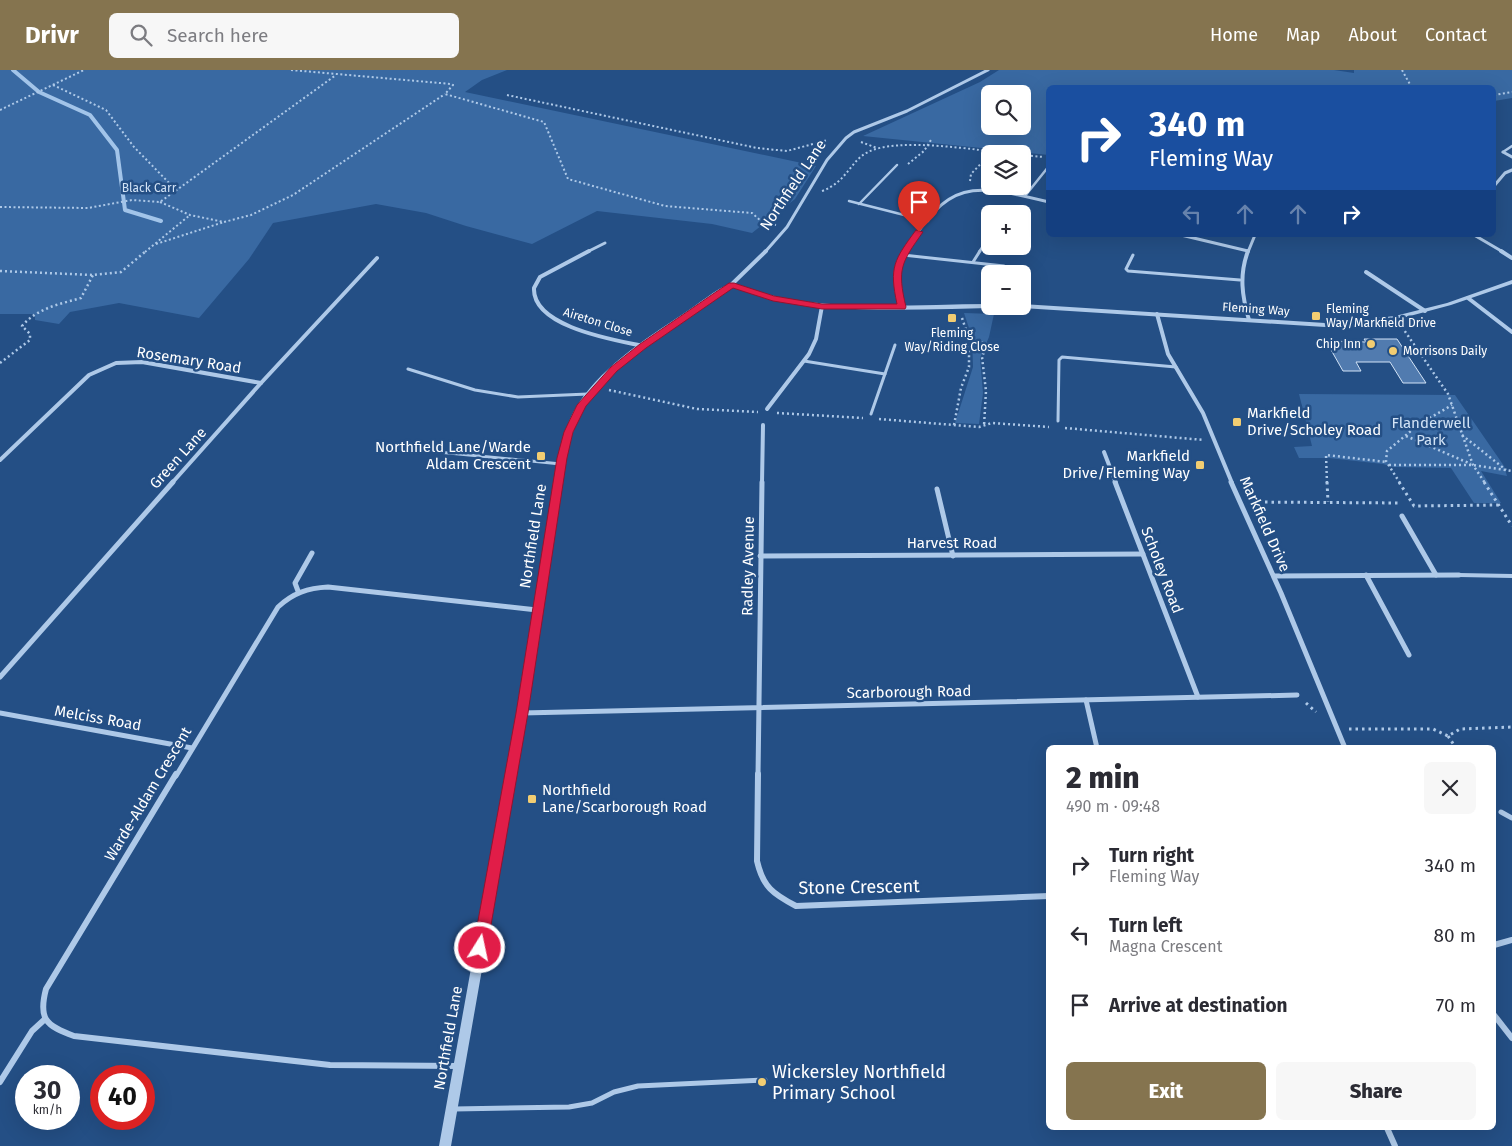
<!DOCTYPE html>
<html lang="en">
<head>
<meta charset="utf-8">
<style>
	:root { --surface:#fff; --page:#f7f7f7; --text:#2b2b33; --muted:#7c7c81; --accent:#85744f }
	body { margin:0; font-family:"Fira Sans",sans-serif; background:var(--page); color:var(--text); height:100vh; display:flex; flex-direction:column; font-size:19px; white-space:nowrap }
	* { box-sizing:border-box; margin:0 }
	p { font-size:16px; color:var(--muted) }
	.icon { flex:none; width:28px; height:28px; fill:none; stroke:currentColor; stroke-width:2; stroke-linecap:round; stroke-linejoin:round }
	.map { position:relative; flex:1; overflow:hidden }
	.details { position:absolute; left:1046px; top:675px; width:450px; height:385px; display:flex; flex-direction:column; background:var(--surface); border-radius:8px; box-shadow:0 5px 20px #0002 }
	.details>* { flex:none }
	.banner { position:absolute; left:1046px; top:15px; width:450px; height:152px; border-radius:8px; box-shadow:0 5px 20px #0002; background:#1a4fa0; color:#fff; overflow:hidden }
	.tools { position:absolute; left:981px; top:15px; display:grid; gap:10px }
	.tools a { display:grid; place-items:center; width:50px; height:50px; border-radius:8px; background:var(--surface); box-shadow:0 5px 20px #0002; font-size:25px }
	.speed { position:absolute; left:15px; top:995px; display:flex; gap:10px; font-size:25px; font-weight:700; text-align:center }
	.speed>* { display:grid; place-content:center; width:65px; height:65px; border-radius:50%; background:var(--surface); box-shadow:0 5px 20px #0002; line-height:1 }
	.speed small { font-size:12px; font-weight:400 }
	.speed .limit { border:8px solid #d22; background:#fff; color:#111 }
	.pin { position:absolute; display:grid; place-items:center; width:42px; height:42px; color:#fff; margin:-51px -21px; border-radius:50% 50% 50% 0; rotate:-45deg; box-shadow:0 0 5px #0007 }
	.pin .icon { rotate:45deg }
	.me { position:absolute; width:55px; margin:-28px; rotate:10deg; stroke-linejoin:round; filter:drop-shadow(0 0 4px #0008) }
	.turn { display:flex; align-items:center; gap:18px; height:105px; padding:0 20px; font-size:22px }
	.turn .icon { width:65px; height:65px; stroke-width:2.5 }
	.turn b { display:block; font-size:35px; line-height:42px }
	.lanes { display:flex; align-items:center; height:48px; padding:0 20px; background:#0003; justify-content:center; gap:25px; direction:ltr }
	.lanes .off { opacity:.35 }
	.round { display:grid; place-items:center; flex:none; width:52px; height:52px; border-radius:8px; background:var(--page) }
	.summary { display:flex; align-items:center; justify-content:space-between; height:85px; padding:0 20px }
	h1 { font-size:30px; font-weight:800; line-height:38px }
	.button { display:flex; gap:10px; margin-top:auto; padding:10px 20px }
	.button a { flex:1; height:58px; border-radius:8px; background:var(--accent); color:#fff; font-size:20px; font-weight:800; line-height:58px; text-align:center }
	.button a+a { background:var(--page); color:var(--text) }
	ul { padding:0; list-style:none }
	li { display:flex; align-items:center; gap:15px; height:70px; padding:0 20px }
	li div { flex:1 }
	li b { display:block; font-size:19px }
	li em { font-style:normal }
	header { display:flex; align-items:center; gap:30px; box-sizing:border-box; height:70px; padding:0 25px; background:var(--accent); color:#fff }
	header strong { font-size:24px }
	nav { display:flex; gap:28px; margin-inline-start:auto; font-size:18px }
	.search { width:350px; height:45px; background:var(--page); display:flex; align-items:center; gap:12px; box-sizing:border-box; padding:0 18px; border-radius:8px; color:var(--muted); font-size:19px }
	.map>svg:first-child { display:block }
	.green { fill:#3969a2; fill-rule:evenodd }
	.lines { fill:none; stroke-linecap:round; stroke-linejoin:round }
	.stream { stroke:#a2c4e9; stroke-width:4 }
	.building { fill:#517baf; stroke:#d2e3f6 }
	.path-far2 { stroke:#aec9e8; stroke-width:2; stroke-dasharray:2 2.5; stroke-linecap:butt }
	.path-far1 { stroke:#aec9e8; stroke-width:2.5; stroke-dasharray:2 3; stroke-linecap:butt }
	.path { stroke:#aec9e8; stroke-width:3; stroke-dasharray:2.5 4; stroke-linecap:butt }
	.service-far3 { stroke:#aec9e8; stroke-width:2.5 }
	.service-far2 { stroke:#aec9e8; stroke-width:3 }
	.service-far1 { stroke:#aec9e8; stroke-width:4 }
	.service { stroke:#aec9e8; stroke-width:5 }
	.minor-far3 { stroke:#aec9e8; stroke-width:3 }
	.minor-far2 { stroke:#aec9e8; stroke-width:4 }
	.minor-far1 { stroke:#aec9e8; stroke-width:5 }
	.minor { stroke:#aec9e8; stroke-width:6 }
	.tertiary { fill:#aec9e8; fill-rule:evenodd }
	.route { fill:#e11d48; stroke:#92132f }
	.poi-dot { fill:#f2cd72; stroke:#244f85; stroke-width:2 }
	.labels { text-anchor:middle; stroke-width:5; stroke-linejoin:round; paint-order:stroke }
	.far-park-label { font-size:12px; fill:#d2e3f6; stroke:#244f85 }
	.far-street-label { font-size:12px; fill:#fff; stroke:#244f85 }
	.far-poi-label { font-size:12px; fill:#fff; stroke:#244f85; text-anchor:start }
	.street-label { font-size:15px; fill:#fff; stroke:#244f85 }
	.poi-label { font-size:15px; fill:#fff; stroke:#244f85; text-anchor:start }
	.park-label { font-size:15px; fill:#d2e3f6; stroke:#244f85 }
	.near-street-label { font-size:18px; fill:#fff; stroke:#244f85 }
	.near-poi-label { font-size:18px; fill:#fff; stroke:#244f85; text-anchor:start }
</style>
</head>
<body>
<header>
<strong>Drivr</strong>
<div class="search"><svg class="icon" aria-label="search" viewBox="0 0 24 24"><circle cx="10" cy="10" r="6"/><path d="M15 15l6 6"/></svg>Search here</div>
<nav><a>Home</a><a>Map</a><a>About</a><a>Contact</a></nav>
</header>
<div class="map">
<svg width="1512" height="1076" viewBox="0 0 1512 1076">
	<rect width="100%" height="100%" fill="#244f85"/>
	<!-- green -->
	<g class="green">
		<polygon points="0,0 507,0 482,10 465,22 816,96 795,129 752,163 712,154 597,141 532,174 466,156 426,143 376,134 273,153 249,189 199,248 119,233 70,242 59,254 35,250 35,244 0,244"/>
		<path d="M999,0H1334L1354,3V0H1512V28L1494,31V18H1049V85L863,66L980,12ZM990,24H1022V56H990Z"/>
		<polygon points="964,243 994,244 989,267 980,288 983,323 979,354 955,353 973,297 972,267"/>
		<polygon points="1299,324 1455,325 1504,396 1507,406 1481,401 1501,433 1474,433 1451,398 1393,397 1383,394 1329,388 1299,388 1294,377 1312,376"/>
	</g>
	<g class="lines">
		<!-- stream -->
		<polyline class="stream" points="13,0 39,22 90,45 117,80 125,140 161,151"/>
	</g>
	<!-- building -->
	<polygon class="building" points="1364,269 1397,269 1426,313 1403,313 1390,292 1356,292 1361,301 1343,301 1326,271 1366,272"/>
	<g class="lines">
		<!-- path-far2 -->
		<g class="path-far2">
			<polyline points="291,0 451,14 453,15 445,24 544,52 568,109 665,136 752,143 762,152 776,155"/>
			<polyline points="1402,0 1412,18"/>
			<polyline points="53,15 106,40 134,77 176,120"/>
			<polyline points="507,25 757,78 787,81 828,70"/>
			<polyline points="1494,25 1512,22"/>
			<polyline points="0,40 84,0"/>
			<polyline points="861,72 877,78"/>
			<polyline points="1022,85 1044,87"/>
			<polyline points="908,94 924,81 931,70"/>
			<polyline points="970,111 971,104 991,83"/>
			<path d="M822,121C847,112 850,91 868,82C898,67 977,80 1012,84"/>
			<polyline points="160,132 190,145 224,152 251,145 293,125 445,24"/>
			<polyline points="0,137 88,138 132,130 160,132 336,5"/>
			<polyline points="156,174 224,152"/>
			<polyline points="145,182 190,145"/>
		</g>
		<!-- path-far1 -->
		<g class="path-far1">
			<polyline points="0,201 93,205 121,202 146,181"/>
			<polyline points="962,248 969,269 987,274 982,287 986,321 984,356"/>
			<polyline points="1402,257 1448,324 1473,395 1485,413"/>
			<path d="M0,293L30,270V264L22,256C37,238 60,234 81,228L93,205"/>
			<polyline points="609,320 697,339 758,342"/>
			<polyline points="777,343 863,348"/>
			<polyline points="879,349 979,357 992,353 1049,357"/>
			<polyline points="954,355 961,318 969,297 969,269"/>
			<polyline points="1065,358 1204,370"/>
			<polyline points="1462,365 1506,400"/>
			<polyline points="1406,366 1471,394"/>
			<polyline points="1389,395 1473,395 1512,401"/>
			<polyline points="1327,413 1326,385 1387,392"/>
			<polyline points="1400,413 1386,391 1387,381 1418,355 1452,335"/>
		</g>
		<!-- path -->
		<g class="path">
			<polyline points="1327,412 1328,432"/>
			<polyline points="1399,412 1414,436 1498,435"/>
			<polyline points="1484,412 1512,456"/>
			<polyline points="1252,432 1401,433"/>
			<polyline points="1306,633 1316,642"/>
			<polyline points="1349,659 1433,659 1448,666 1460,659 1512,657"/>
			<polyline points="1448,666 1456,678"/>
		</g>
		<!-- service-far3 -->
		<g class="service-far3">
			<polyline points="1503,82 1512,76"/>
			<polyline points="1025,126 1049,96"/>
			<polyline points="849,131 928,151"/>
			<polyline points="859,134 897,95"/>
			<polyline points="979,182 990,166"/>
		</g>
		<!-- service-far2 -->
		<g class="service-far2">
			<polyline points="903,185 1004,196"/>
			<polyline points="1133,185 1126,199 1128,201 1240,210"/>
			<polyline points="973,192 980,181"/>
			<polyline points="804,291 885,304"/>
			<polyline points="408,299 475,320 518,327 588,324"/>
			<polyline points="871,344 895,275"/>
			<polyline points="1058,351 1059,290 1062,287 1176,297"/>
			<polyline points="397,378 561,394"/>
		</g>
		<!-- service-far1 -->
		<polyline class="service-far1" points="1459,505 1512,506"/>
		<!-- service -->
		<g class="service">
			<polyline points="1501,742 1512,748"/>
			<polyline points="454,1039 569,1037 592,1033 614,1022 638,1016 765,1010"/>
		</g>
		<!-- minor-far3 -->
		<g class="minor-far3">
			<polyline points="1503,82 1512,87"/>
			<polyline points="1494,116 1505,103 1512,100"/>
			<polyline points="1181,165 1248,181"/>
			<polyline points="1474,165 1503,182"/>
			<polyline points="587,182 605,173"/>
			<polyline points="765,182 787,157 827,90 846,68 854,62 907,41 988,0"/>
			<path d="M905,182C949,109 971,113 1049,132"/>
			<polyline points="1248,182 1255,165"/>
		</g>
		<!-- minor-far2 -->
		<g class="minor-far2">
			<path d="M589,181L540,207L534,218C532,257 615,270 643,276"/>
			<path d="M1248,181C1239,205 1242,226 1249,250"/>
			<polyline points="1501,181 1512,188"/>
			<polyline points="1366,202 1425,241"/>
			<polyline points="731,215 766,181"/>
			<polyline points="1468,228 1512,262"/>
			<polyline points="902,237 896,204 905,181"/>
			<polyline points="1157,244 1168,284 1203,343 1232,413"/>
			<polyline points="767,339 809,284 816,269 822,236"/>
			<polyline points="1104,382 1116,413"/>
			<polyline points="0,390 89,305 116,293 142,292 261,313"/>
			<polyline points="172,413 261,313 377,188"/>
			<polyline points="762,413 763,355"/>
		</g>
		<!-- minor-far1 -->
		<g class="minor-far1">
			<polyline points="1115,412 1198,627"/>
			<polyline points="1231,412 1281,523 1345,678"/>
			<polyline points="937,419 953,486"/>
			<polyline points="1402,446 1436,505"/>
			<polyline points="760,486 1143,484"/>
			<polyline points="1366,505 1409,585"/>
			<polyline points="1274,506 1459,505"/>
			<polyline points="298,521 295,513 312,483"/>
			<polyline points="0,607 173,412"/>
			<polyline points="1086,630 1097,678"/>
			<polyline points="0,643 192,678"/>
			<polyline points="522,643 1297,625"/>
			<path d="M176,706L278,537C293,523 308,518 328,517L537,540"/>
			<polyline points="758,706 762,412"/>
		</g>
		<!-- minor -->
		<g class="minor">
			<path d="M176,704L46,919C38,949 46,956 74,966L330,995L459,996"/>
			<path d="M758,704L757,791C763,817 773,824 796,836L1049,826"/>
			<polyline points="1494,875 1512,870"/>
			<polyline points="1494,945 1512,968"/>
			<polyline points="0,1012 32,961 44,950"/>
			<polyline points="1387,1058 1395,1076"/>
		</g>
		<!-- tertiary -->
		<g class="tertiary">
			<polygon points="1512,210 1512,214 1451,235 1395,250 1325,257 1022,238 1019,236 1022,236 1022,234 1325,253 1395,246 1447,233"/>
			<path d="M731,213C752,219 772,227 794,230C858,240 925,234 990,234V236H1011L1008,238C916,238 820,249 732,217C686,248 608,293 582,341C574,355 570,372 566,388L527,643L451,1076H439L517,643L558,388C563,372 566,355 574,341C597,300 645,269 683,244C697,235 716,219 731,213Z"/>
		</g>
	</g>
	<!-- route -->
	<path class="route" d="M916,160L923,162C901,193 897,199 906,237L905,239H822L773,231L733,218L646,278L617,301L586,336L573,362L567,388L528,643L487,878L485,883L480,885L475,883L473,878L516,643L557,388L564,362L577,335L611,297L640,274L729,213H734L774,226L822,234H897C889,197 894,190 916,160Z"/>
	<!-- markers -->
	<g class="poi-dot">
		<rect x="1311" y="241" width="10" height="10" rx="2.5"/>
		<rect x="947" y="243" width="10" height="10" rx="2.5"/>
		<circle cx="1371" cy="274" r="5"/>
		<circle cx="1393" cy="281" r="5"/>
		<rect x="1232" y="347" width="10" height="10" rx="2.5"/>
		<rect x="536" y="381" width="10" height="10" rx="2.5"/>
		<rect x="1195" y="390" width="10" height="10" rx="2.5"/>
		<rect x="527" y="724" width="10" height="10" rx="2.5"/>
		<circle cx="762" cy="1012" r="5"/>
	</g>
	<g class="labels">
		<!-- far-park labels -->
		<g class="far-park-label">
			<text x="149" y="122">Black Carr</text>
		</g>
		<!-- far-street labels -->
		<g class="far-street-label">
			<text transform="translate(1256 239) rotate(4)" y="4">Fleming Way</text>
			<text transform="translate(598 252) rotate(17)" y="4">Aireton Close</text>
		</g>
		<!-- far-poi labels -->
		<g class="far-poi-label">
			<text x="1326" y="243">Fleming<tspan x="1326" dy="14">Way/Markfield Drive</tspan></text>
			<text x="952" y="267" text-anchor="middle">Fleming<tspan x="952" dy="14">Way/Riding Close</tspan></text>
			<text x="1361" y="278" text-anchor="end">Chip Inn</text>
			<text x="1403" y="285">Morrisons Daily</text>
		</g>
		<!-- street labels -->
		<g class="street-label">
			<text transform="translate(793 115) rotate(-56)" y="5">Northfield Lane</text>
			<text transform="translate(189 290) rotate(9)" y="5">Rosemary Road</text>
			<text transform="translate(178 388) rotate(-48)" y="5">Green Lane</text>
			<text transform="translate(1265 454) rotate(66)" y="5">Markfield Drive</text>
			<text transform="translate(533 466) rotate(-81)" y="5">Northfield Lane</text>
			<text x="952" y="478">Harvest Road</text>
			<text transform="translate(748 496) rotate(-89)" y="5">Radley Avenue</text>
			<text transform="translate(1162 500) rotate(69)" y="5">Scholey Road</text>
			<text transform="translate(909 622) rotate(-1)" y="5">Scarborough Road</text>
			<text transform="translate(98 648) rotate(10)" y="5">Melciss Road</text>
			<text transform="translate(148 724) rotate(-59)" y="5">Warde-Aldam Crescent</text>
			<text transform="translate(448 968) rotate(-80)" y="5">Northfield Lane</text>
		</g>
		<!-- poi labels -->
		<g class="poi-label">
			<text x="1247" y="348">Markfield<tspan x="1247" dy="17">Drive/Scholey Road</tspan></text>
			<text x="531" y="382" text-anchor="end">Northfield Lane/Warde<tspan x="531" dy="17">Aldam Crescent</tspan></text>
			<text x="1190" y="391" text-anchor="end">Markfield<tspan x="1190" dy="17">Drive/Fleming Way</tspan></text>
			<text x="542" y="725">Northfield<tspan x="542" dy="17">Lane/Scarborough Road</tspan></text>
		</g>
		<!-- park labels -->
		<g class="park-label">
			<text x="1431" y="358">Flanderwell<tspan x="1431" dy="17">Park</tspan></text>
		</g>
		<!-- near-street labels -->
		<g class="near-street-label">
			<text transform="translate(859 817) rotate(-1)" y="6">Stone Crescent</text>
		</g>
		<!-- near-poi labels -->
		<g class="near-poi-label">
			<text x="772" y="1008">Wickersley Northfield<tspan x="772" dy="21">Primary School</tspan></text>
		</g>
	</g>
</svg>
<div class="tools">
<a><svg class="icon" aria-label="search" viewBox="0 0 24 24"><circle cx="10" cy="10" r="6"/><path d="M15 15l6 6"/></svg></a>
<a><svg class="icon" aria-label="layers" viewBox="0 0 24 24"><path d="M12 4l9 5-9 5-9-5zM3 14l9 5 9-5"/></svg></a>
<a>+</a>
<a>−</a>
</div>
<div class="speed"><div>30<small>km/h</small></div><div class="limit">40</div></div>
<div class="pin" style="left:919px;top:162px;background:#d93025"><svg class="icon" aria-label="arrive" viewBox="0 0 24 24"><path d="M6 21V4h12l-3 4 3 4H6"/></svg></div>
<svg class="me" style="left:480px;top:878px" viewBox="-20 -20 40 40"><circle r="17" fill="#e11d48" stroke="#fff" stroke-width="3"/><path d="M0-11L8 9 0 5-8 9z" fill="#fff"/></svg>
<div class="banner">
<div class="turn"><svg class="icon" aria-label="right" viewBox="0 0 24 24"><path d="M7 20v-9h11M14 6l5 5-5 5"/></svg><div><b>340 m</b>Fleming Way</div></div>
<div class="lanes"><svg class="icon off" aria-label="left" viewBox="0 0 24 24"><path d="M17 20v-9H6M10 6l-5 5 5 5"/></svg><svg class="icon off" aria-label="ahead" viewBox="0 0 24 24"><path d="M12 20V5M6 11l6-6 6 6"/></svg><svg class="icon off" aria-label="ahead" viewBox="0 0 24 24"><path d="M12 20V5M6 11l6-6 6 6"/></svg><svg class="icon" aria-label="right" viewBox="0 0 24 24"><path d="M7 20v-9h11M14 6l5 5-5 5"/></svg></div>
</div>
<section class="details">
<div class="summary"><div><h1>2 min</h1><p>490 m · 09:48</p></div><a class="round"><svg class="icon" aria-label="close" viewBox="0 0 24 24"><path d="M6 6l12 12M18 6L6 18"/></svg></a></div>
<ul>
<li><svg class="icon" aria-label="right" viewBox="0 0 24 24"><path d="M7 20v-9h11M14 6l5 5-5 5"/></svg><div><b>Turn right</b><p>Fleming Way</p></div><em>340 m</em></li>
<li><svg class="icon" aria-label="left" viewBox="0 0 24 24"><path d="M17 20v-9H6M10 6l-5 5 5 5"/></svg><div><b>Turn left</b><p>Magna Crescent</p></div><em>80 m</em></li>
<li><svg class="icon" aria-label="arrive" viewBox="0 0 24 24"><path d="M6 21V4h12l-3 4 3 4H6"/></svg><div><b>Arrive at destination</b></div><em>70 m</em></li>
</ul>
<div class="button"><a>Exit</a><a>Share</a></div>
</section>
</div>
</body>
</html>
